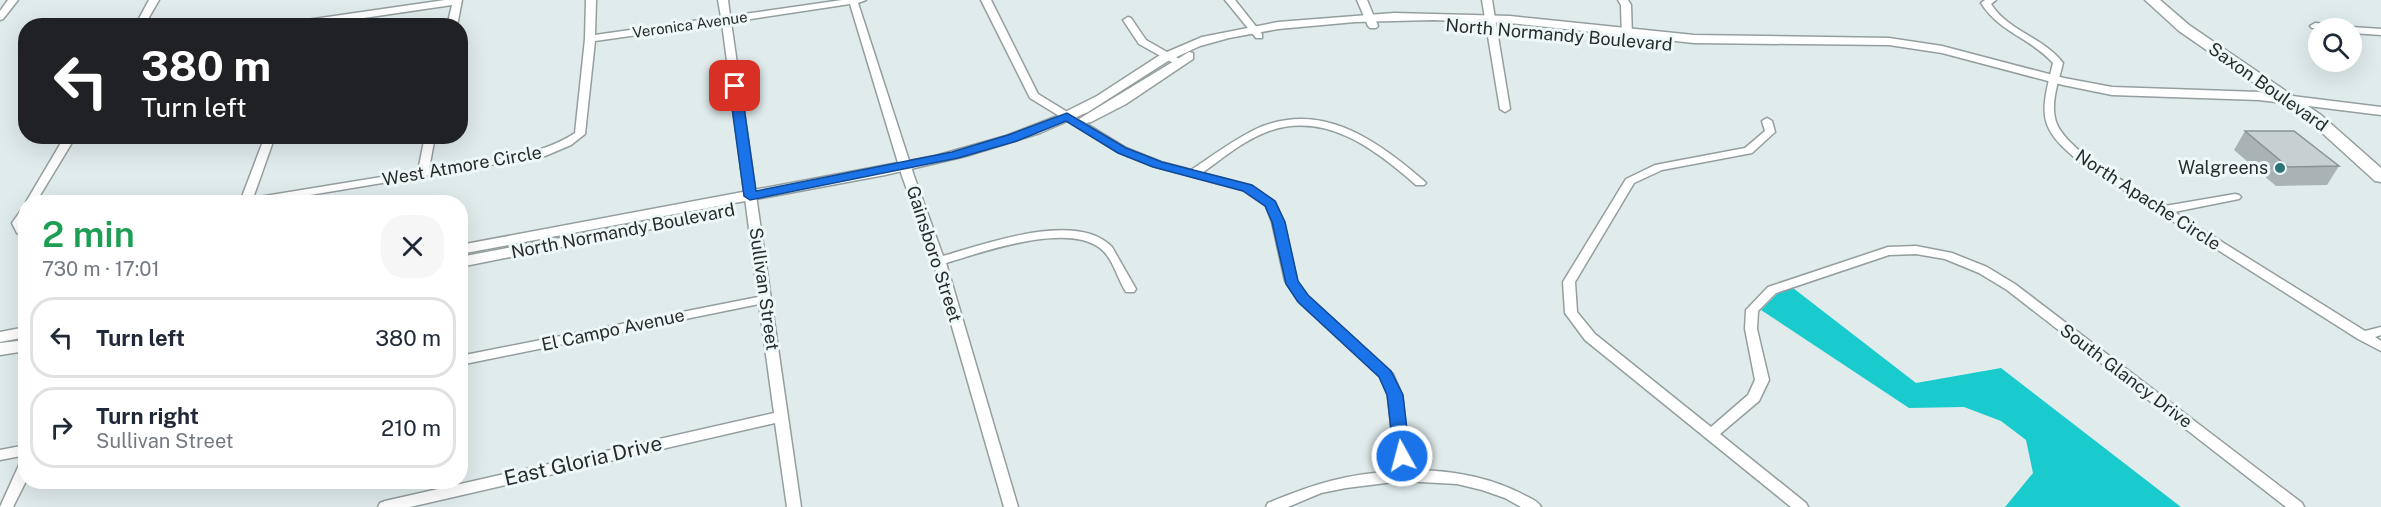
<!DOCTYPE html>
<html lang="en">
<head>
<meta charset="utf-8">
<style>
	:root { --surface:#fff; --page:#f6f6f7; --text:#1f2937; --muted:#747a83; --line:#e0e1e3 }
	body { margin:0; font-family:"Public Sans",sans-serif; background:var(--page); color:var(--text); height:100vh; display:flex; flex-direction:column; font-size:22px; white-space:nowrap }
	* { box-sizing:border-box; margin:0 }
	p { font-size:20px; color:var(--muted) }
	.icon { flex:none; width:33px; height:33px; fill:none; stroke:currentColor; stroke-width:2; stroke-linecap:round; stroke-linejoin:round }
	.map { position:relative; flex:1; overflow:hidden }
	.panel { position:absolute; left:18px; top:195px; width:450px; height:294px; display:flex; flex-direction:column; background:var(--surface); border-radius:24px; box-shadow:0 6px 24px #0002 }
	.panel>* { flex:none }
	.hud { position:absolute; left:18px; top:18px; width:450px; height:126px; border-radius:24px; box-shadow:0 6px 24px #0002; background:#202124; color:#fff; overflow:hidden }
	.tools { position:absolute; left:2308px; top:18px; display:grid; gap:12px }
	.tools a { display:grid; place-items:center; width:54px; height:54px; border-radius:50%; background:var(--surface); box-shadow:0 6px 24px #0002; font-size:30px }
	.pin { position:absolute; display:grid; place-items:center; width:51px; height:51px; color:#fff; margin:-26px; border-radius:12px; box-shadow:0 3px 9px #0006 }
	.me { position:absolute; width:66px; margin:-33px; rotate:353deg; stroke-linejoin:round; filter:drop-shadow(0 0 4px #0008) }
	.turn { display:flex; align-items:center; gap:21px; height:126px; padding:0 24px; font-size:27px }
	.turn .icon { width:78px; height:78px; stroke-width:2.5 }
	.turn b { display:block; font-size:42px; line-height:51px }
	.round { display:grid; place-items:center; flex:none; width:63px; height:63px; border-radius:24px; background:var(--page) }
	.summary { display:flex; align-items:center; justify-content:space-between; height:102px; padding:0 24px }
	h1 { font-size:36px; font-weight:600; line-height:45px; color:#1e9e55 }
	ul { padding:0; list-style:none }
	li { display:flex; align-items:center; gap:18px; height:81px; margin:0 12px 9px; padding:0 12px; border:3px solid var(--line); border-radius:24px }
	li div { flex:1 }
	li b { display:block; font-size:22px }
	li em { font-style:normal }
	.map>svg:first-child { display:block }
	.forest { fill:#1acbce }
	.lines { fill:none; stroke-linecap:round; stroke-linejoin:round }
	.minor-casing { stroke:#959e9e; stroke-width:3 }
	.tertiary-casing { stroke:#959e9e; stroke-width:3 }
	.secondary-casing { stroke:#959e9e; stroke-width:3 }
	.minor { fill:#fff; fill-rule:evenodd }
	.tertiary { fill:#fff; fill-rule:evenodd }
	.secondary { fill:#fff; fill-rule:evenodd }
	.wall { fill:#aab3b3 }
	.building { fill:#c6d0d0; stroke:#8b9292; stroke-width:1.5 }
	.route { fill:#1a73e8; stroke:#114b97; stroke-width:1.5 }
	.poi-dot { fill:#2b7577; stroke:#eef8f8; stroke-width:2 }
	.labels { text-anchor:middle; stroke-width:6; stroke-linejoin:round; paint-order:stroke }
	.far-street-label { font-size:15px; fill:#282c2c; stroke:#eef8f8 }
	.street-label { font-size:18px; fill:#282c2c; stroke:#eef8f8 }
	.poi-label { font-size:18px; fill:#282c2c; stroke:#eef8f8; text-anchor:end }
	.near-street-label { font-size:21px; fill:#282c2c; stroke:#eef8f8 }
</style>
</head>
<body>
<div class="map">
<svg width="2381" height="507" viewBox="0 0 2381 507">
	<rect width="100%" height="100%" fill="#e0ebeb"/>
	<!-- forest -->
	<polygon class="forest" points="1793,288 1916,383 2001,368 2181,507 2005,507 2033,473 2026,440 2001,421 1964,407 1909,408 1761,310 1778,293"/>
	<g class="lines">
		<!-- minor casing -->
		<g class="minor-casing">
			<g id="minor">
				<polygon points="8,0 18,0 3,19 0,20 0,11"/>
				<polygon points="149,0 159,0 144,26 135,26"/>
				<polygon points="445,0 462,0 457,26 447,26 452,5 309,26 282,26 286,23"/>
				<path d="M586,0H596L595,35L721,17L718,0H728L730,16L842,0H866L858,3L914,176L943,256C985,244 1077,210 1112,247L1136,289L1134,292H1126C1117,278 1113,258 1100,248C1066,222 983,252 946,263L1018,507H1004L933,261L902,176L850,4L731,22L801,507H787L775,423L410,507H378L380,503L385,501L774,413L759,304L460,365V356L758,297L722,23L595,41L585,134L571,145L545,156L268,202H240L265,136H275L253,198L418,171L425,136H435L429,169C475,162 536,159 575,133L585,39Z"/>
				<path d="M981,0H991L1038,94L1126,148L1161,162L1191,170C1212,156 1232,141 1254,130C1319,99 1376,139 1424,181L1426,183L1424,185H1416C1375,149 1326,111 1269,131C1244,140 1223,158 1202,173L1251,186L1275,202L1284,222L1297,281L1307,296L1393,374L1402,395L1411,470C1451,470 1491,477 1526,496C1532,499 1538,501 1541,507H1521L1505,498L1482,490L1457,484L1402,481L1346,488L1321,493L1288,507H1266L1268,503C1314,484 1346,474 1396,471L1388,395L1380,376L1299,302L1285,281L1272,222L1266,206L1243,190L1153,166L1118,152L1030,98Z"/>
				<polygon points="1225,0 1235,0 1262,34 1262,38 1256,38"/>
				<polygon points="1357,0 1367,0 1378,26 1376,28 1370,28 1368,26"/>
				<polygon points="1482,0 1492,0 1510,109 1505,112 1500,109"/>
				<polygon points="1618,0 1628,0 1631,5 1632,39 1627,42 1622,39 1621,5"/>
				<path d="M1985,0H1996L1991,4C2008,31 2043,37 2063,63C2059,80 2051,100 2055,118C2061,150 2138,189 2165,206L2235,194L2239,195L2241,197L2239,199L2174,212L2365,331L2381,327V335L2375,337L2381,341V351L2358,339L2081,163C2037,127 2040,116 2053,63C2031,38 2000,33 1981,3Z"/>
				<polygon points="1128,17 1131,18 1146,40 1181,60 1181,64 1175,64 1139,44 1123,20"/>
				<polygon points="2315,23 2339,25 2344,28 2312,28 2310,26"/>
				<polygon points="2352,27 2381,29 2381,35 2352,33 2352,28 2348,28"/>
				<polygon points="1767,118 1772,121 1775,132 1752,153 1662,170 1634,183 1575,282 1577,312 1595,334 1711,427 1748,395 1755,380 1745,329 1746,310 1768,287 1888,247 1916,246 1952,253 1987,267 2015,284 2302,503 2304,507 2286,507 2007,290 1979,273 1945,259 1916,254 1889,255 1776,293 1758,311 1757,329 1769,380 1759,401 1720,434 1806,503 1808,507 1791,507 1585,340 1565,313 1563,282 1626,179 1655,165 1745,148 1765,131 1762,121"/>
				<polygon points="65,136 76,136 36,202 26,202"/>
				<polygon points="26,208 24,223 26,236 17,233 12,223 22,209"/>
				<polygon points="26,445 26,455 0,460 0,450"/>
				<polygon points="26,460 26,481 13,507 0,507 19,465 21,461"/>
			</g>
		</g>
		<!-- tertiary casing -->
		<g class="tertiary-casing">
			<g id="tertiary">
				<polygon points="1394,13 1510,16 1694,35 1889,38 1942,46 2064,78 2112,87 2259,92 2381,107 2381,115 2259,100 2112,95 2063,85 1942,53 1889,45 1694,43 1510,23 1433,20 1355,22 1278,29 1229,38 1200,46 1168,61 1088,112 1040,133 966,156 885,175 460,254 460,245 935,156 1006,136 1055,117 1097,96 1160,55 1202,37 1278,22"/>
				<polygon points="1189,52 1193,53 1193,59 1126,104 1091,122 1086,123 1079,119"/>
				<polygon points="677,216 684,220 682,223 460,267 460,257"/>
				<polygon points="26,327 26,337 0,342 0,332"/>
				<polygon points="26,340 26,351 0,355 0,343"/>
			</g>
		</g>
		<!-- secondary casing -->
		<g class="secondary-casing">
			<polygon id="secondary" points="2145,0 2160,0 2189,25 2321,115 2381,168 2381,182 2375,181 2309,121 2179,31"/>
		</g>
		<!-- minor -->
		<use href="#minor" class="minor"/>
		<!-- tertiary -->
		<use href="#tertiary" class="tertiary"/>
		<!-- secondary -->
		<use href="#secondary" class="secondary"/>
	</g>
	<!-- wall -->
	<polygon class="wall" points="2245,131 2339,166 2327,185 2276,186 2234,150"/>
	<!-- building -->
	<polygon class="building" points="2245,131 2294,131 2339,166 2288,167"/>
	<!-- route -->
	<polygon class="route" points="735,82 741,86 756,191 952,152 1008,135 1067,113 1126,148 1162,162 1252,185 1275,201 1285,222 1298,281 1308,295 1391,371 1403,395 1410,456 1408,460 1396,460 1394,456 1387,395 1379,377 1298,302 1286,284 1272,222 1265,206 1243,191 1153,167 1118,153 1066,121 1017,141 958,158 750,200 744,196 729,86"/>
	<!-- markers -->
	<circle class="poi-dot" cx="2280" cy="168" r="6"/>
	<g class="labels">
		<!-- far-street labels -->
		<g class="far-street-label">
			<text transform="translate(690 25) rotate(-8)" y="5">Veronica Avenue</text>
		</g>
		<!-- street labels -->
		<g class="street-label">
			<text transform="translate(1559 35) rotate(5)" y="6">North Normandy Boulevard</text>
			<text transform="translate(2268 87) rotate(35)" y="6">Saxon Boulevard</text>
			<text transform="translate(462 166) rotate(-10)" y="6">West Atmore Circle</text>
			<text transform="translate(2148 200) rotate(33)" y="6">North Apache Circle</text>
			<text transform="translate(623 231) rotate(-11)" y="6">North Normandy Boulevard</text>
			<text transform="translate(934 254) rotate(72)" y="6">Gainsboro Street</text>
			<text transform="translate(764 289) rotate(82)" y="6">Sullivan Street</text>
			<text transform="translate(613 330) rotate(-12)" y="6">El Campo Avenue</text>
			<text transform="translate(2126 376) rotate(37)" y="6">South Glancy Drive</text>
		</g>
		<!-- poi labels -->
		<g class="poi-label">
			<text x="2268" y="174">Walgreens</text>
		</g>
		<!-- near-street labels -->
		<g class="near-street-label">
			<text transform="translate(583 461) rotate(-13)" y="7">East Gloria Drive</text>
		</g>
	</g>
</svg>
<div class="tools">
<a><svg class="icon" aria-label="search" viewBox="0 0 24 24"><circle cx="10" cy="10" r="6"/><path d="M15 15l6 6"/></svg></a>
</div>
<div class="pin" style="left:735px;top:86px;background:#d93025"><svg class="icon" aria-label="arrive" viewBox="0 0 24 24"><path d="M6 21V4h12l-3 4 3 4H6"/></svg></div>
<svg class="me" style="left:1402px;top:456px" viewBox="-20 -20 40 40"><circle r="17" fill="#1a73e8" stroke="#fff" stroke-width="3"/><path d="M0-11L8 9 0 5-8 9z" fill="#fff"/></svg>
<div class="hud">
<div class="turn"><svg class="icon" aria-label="left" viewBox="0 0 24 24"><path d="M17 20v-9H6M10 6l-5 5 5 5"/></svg><div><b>380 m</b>Turn left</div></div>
</div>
<section class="panel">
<div class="summary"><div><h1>2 min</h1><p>730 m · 17:01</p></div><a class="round"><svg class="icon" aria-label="close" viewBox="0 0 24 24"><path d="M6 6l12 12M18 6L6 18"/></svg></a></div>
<ul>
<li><svg class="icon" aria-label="left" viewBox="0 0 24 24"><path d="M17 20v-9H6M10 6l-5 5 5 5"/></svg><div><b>Turn left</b></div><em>380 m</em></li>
<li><svg class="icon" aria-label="right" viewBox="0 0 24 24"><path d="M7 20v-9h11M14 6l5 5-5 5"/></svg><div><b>Turn right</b><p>Sullivan Street</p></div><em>210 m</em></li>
</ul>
</section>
</div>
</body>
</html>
